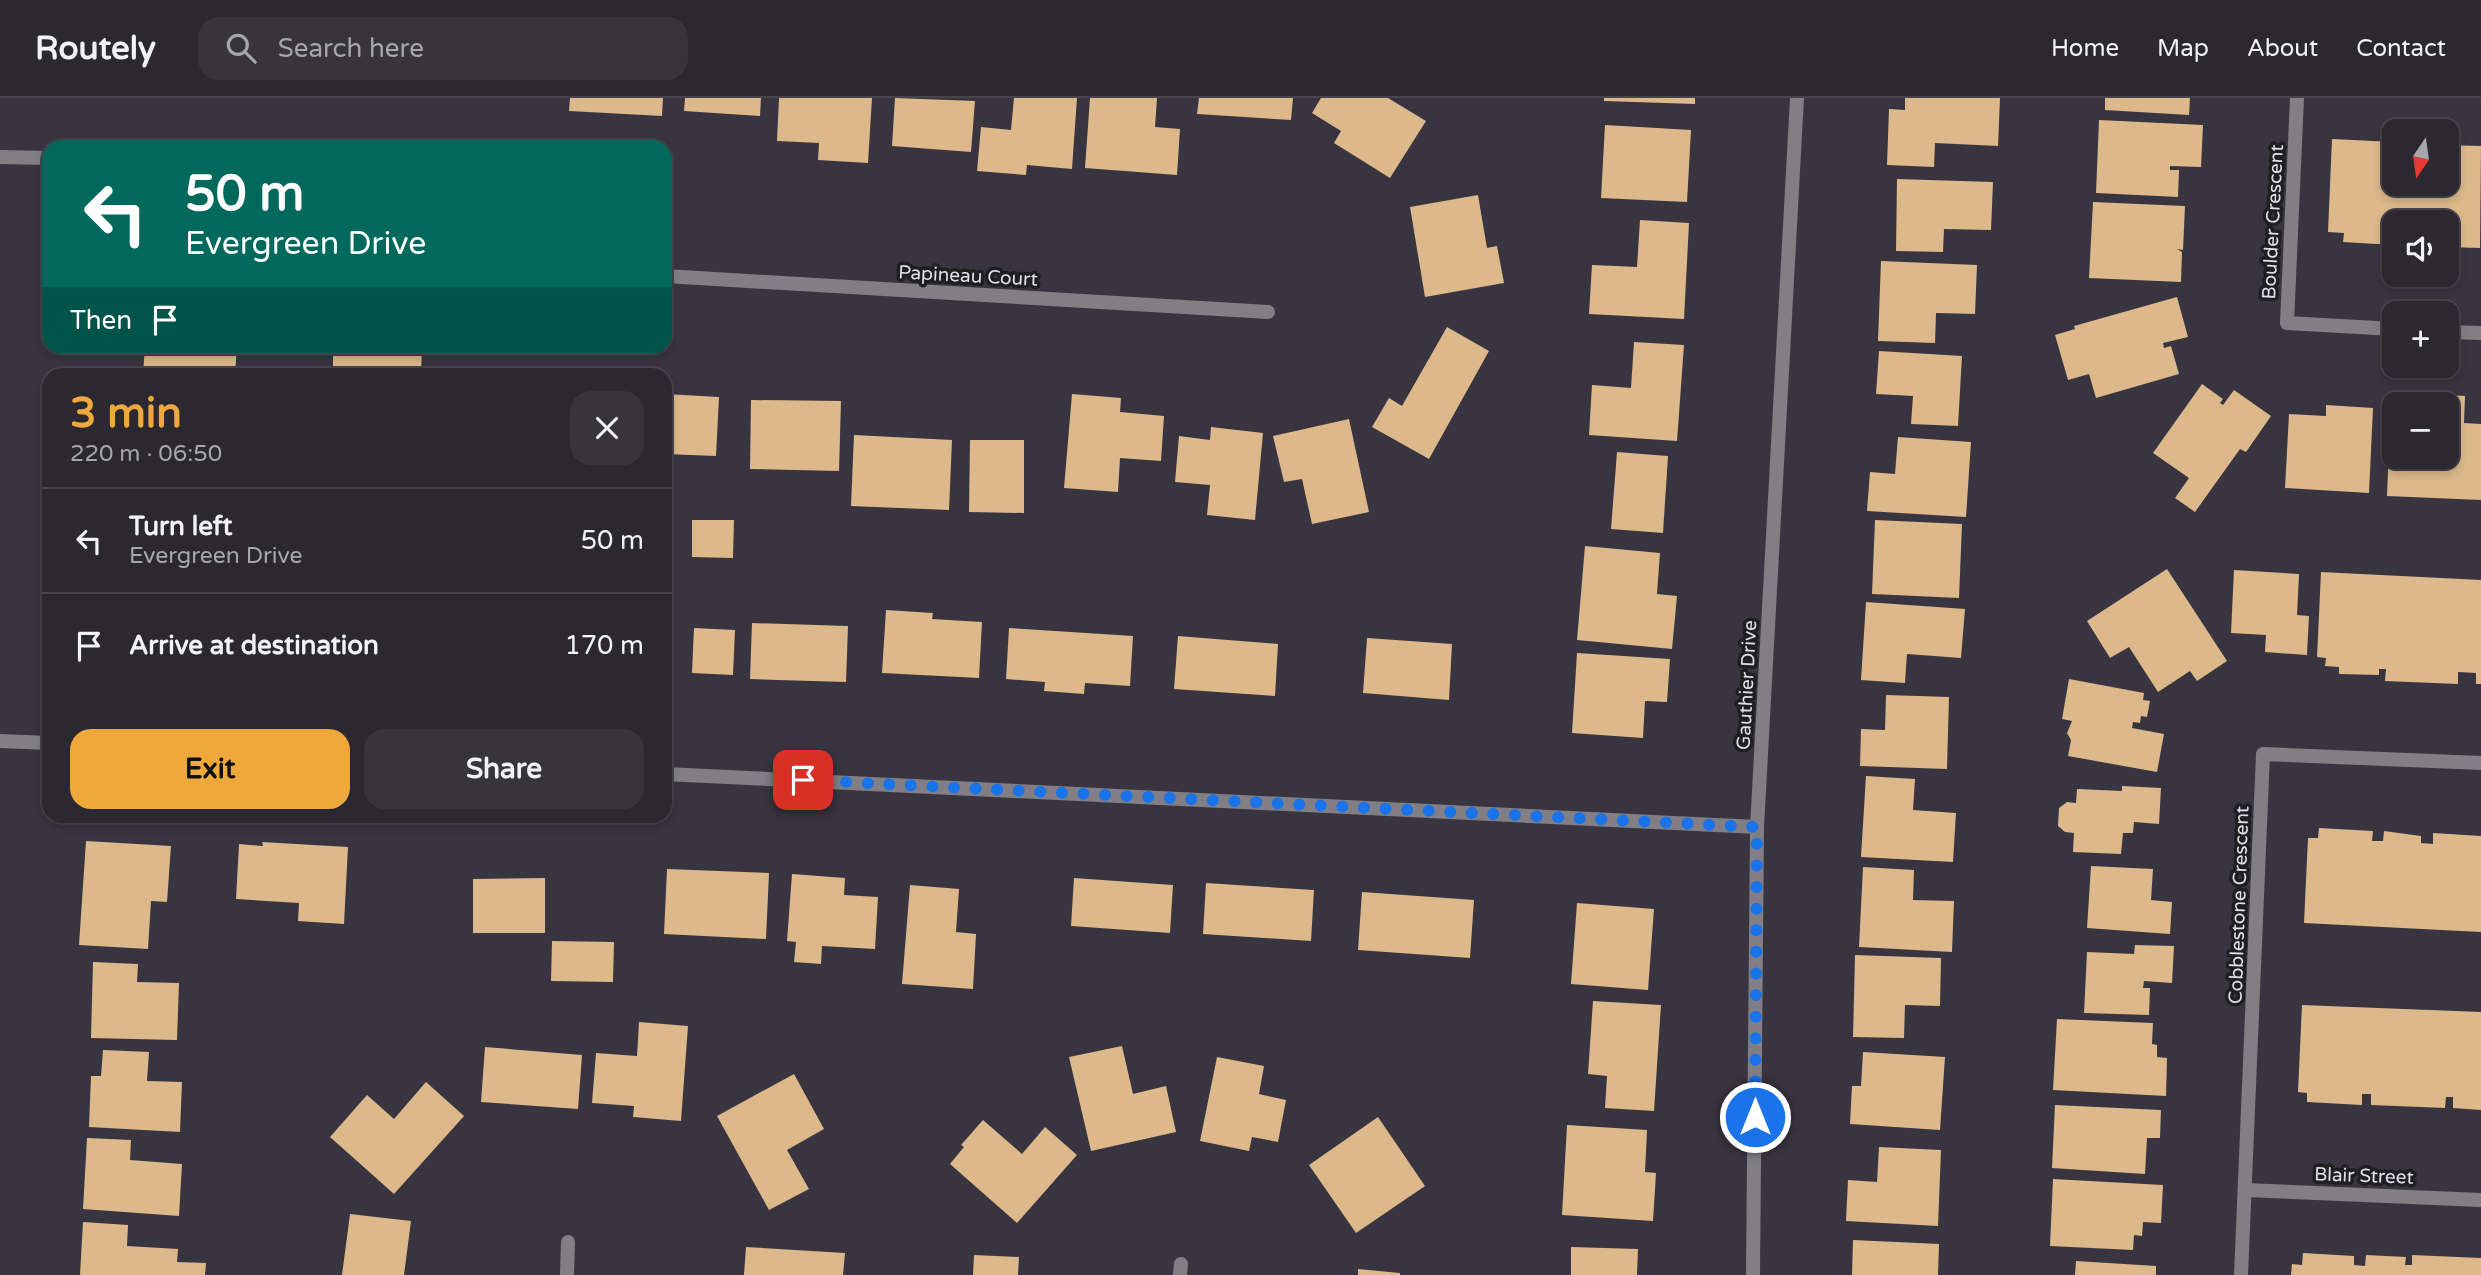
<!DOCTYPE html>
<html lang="en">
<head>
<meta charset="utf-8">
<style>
	:root { --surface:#2b2830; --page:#37343c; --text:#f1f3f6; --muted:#a6a6ab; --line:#47444c; --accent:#eea83c }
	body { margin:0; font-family:"Varela Round",sans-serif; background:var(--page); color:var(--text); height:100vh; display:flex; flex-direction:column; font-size:26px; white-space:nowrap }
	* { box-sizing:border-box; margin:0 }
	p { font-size:23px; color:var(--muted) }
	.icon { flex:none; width:38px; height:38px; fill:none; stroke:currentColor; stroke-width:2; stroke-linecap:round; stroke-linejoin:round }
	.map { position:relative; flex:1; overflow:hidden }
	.details { position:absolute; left:42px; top:270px; width:630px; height:455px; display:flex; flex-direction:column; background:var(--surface); border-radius:21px; box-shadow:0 4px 10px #0003,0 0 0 2px var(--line) }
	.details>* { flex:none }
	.guide { position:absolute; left:42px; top:42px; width:630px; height:214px; border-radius:21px; box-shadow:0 4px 10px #0003,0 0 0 2px var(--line); background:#00695c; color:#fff; overflow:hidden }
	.needle { width:46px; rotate:193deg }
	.fabs { position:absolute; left:2382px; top:21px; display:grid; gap:14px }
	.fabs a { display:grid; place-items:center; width:77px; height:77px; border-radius:14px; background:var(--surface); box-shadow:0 4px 10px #0003,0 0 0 2px var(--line); font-size:35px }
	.pin { position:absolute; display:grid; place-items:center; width:60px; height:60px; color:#fff; margin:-30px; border-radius:14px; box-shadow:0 4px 10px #0006 }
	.me { position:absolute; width:77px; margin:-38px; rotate:0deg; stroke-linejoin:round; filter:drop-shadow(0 0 5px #0008) }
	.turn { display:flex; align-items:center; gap:24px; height:147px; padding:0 28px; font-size:32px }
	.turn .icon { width:91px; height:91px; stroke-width:2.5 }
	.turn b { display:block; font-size:49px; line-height:60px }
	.then { display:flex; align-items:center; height:66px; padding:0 28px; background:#0003; gap:14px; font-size:26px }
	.round { display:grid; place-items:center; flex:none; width:74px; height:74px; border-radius:21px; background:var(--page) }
	.summary { display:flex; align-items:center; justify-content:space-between; height:119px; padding:0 28px }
	h1 { font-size:42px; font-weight:800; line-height:52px; color:var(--accent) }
	.action { display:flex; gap:14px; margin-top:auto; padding:14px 28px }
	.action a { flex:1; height:80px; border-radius:21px; background:var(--accent); color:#111; font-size:28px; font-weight:800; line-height:80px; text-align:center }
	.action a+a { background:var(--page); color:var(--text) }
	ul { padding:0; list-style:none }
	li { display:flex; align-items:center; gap:21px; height:105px; padding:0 28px; border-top:2px solid var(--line) }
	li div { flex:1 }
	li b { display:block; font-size:26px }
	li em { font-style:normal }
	header { display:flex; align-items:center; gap:42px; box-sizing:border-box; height:98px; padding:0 35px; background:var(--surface); border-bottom:2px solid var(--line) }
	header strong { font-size:33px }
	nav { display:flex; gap:38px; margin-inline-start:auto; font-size:24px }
	.search { width:490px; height:63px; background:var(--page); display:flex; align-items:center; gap:18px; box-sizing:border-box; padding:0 24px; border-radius:21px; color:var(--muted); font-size:26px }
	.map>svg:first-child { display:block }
	.building { fill:#dcb88a }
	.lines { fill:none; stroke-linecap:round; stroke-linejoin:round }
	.minor { stroke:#817f85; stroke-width:14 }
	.route { stroke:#1a73e8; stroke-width:12; stroke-dasharray:0 21.6 }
	.labels { text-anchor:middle; stroke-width:7; stroke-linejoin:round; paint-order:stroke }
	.street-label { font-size:19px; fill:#e1dee5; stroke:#1f1e23 }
</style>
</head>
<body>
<header>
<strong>Routely</strong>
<div class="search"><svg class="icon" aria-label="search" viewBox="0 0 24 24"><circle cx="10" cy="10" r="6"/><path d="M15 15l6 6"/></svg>Search here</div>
<nav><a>Home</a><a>Map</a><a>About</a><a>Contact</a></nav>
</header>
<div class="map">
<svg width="2481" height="1177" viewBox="0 0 2481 1177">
	<rect width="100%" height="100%" fill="#393540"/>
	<!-- building -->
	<g class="building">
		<polygon points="570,0 663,0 662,18 569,13"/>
		<polygon points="685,0 761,0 760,18 684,13"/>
		<polygon points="779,0 872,0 868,65 818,62 819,45 777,43"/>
		<polygon points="895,0 975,3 971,54 892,48"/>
		<polygon points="1014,0 1077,0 1072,71 1027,67 1026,77 977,73 981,29 1011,32"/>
		<polygon points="1090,0 1157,0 1155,29 1180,31 1177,77 1085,70"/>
		<polygon points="1199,0 1293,0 1291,22 1197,16"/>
		<polygon points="1321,0 1388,0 1426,23 1390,80 1334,45 1341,33 1312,15"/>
		<polygon points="1604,0 1695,0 1695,6 1604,3"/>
		<polygon points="1905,0 2000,0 1998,48 1935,45 1934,69 1887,67 1889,11 1905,12"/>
		<polygon points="2105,0 2190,0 2189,17 2105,12"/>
		<polygon points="2099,22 2203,27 2201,69 2170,68 2170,72 2179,72 2178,99 2096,95"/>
		<polygon points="1605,27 1691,32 1687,104 1601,100"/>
		<polygon points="2332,41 2394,44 2394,86 2446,86 2446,47 2481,48 2480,150 2446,149 2446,124 2394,124 2394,147 2343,144 2344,135 2328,134"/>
		<polygon points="1897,81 1993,84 1991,132 1944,131 1943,154 1896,153"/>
		<polygon points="1478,97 1487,150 1497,148 1504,185 1425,199 1410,109"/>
		<polygon points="2093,104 2185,108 2183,152 2177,151 2182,154 2181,184 2089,180"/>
		<polygon points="1640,122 1689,125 1684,221 1589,216 1592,167 1637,169"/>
		<polygon points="1881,163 1977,167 1975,216 1936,215 1935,245 1878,243"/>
		<polygon points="2177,199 2188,239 2163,245 2164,250 2171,248 2179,276 2096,300 2089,276 2068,282 2055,237 2075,231 2074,228"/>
		<polygon points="1447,229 1489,253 1429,361 1372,329 1389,300 1402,308"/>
		<polygon points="1634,244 1684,247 1677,343 1589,337 1592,287 1631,290"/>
		<polygon points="145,248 237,248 235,276 143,276"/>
		<polygon points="333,248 422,248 421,276 333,276"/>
		<polygon points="1879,253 1962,258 1958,328 1911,326 1913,298 1876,296"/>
		<polygon points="436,273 483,274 483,276 436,276"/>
		<polygon points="2202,286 2223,301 2220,305 2223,307 2234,292 2271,318 2246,354 2240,351 2195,414 2175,400 2189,380 2153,355"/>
		<polygon points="2408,295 2465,298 2464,325 2481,326 2481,402 2387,398 2390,322 2394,322 2394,359 2446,359 2446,306 2408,306"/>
		<polygon points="665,296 719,299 716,358 665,356"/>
		<polygon points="1072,296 1121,300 1120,314 1164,318 1161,363 1120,360 1118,394 1064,390"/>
		<polygon points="751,302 841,303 839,373 750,371"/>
		<polygon points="2326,307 2373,310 2369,395 2285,390 2289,316 2326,318"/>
		<polygon points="1349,321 1369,414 1312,426 1302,381 1284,384 1273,338"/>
		<polygon points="1211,329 1263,335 1255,422 1207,417 1210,387 1175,384 1179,338 1210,342"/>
		<polygon points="854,337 952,342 949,412 851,408"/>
		<polygon points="1898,339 1971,344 1966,419 1867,413 1870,374 1895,376"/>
		<polygon points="970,342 1024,342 1024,415 969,414"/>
		<polygon points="1617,354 1668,358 1663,435 1611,431"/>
		<polygon points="692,422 734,422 733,460 692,459"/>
		<polygon points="1875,422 1962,426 1959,500 1872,496"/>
		<polygon points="1585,448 1660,455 1657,496 1677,498 1672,551 1577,542"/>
		<polygon points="2167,471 2227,563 2197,583 2190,573 2158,594 2129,549 2110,560 2087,523"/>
		<polygon points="2234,472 2299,476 2297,517 2309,518 2307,557 2265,554 2266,537 2231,535"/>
		<polygon points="2321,474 2481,482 2481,586 2476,586 2476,575 2458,574 2458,586 2385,583 2386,571 2379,571 2379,577 2339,576 2339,569 2325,568 2326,560 2317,559"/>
		<polygon points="1866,504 1965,511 1961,560 1907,556 1905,585 1861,582"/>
		<polygon points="886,512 933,515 932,521 982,524 979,580 882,575"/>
		<polygon points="752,525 848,528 846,584 750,581"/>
		<polygon points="694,530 735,532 733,577 692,575"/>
		<polygon points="1009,530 1133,538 1130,588 1085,585 1084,596 1044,593 1045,584 1006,581"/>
		<polygon points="1178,538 1278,546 1275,598 1174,591"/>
		<polygon points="1367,540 1452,546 1449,602 1363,595"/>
		<polygon points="1577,555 1670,561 1667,604 1645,603 1643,640 1572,635"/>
		<polygon points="2069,581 2144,595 2143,602 2150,603 2147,619 2141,618 2140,625 2133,624 2132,630 2164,636 2157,674 2068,658 2071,642 2067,635 2072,623 2062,621"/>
		<polygon points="1886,597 1949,599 1947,671 1860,668 1861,631 1885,632"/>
		<polygon points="1866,678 1915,681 1913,712 1956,715 1953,764 1861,759"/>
		<polygon points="2122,688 2161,690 2159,726 2134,724 2133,735 2123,735 2121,756 2073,754 2074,735 2065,734 2058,728 2059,710 2067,704 2076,705 2077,691 2122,693"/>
		<polygon points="2319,730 2373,733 2372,743 2383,743 2384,733 2421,738 2421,745 2433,746 2433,735 2481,738 2481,834 2304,825 2308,740 2318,740"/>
		<polygon points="86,743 171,748 167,804 151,803 148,851 79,847"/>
		<polygon points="262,744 348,749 344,826 298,823 299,805 236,801 239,746 263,748"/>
		<polygon points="2091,768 2153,771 2151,802 2172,804 2170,836 2087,830"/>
		<polygon points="1863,769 1914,772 1913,802 1954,803 1952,854 1859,849"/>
		<polygon points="667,771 769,775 766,841 664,836"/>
		<polygon points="792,776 845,780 844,797 878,799 875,851 822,848 821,866 794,864 796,844 787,843"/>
		<polygon points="545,780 545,835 473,835 473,781"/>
		<polygon points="1074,780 1173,787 1170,835 1071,828"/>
		<polygon points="1206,785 1314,792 1311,843 1203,836"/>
		<polygon points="910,787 959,791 956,834 976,836 973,891 902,886"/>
		<polygon points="1362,794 1474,802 1470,860 1358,852"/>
		<polygon points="1577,805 1654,811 1648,892 1571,886"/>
		<polygon points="552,843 614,844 613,884 551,883"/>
		<polygon points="2135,847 2174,848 2172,885 2144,883 2143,890 2150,890 2149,917 2084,915 2087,854 2134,856"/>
		<polygon points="1855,857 1941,860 1940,908 1905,907 1904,940 1853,939"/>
		<polygon points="93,864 138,866 137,884 179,885 177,942 91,940"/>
		<polygon points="1593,903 1661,907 1654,1013 1605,1010 1607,978 1588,976"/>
		<polygon points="2302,907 2481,914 2481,1012 2453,1010 2453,999 2446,999 2445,1010 2371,1007 2371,996 2362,996 2362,1007 2307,1004 2307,995 2298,994"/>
		<polygon points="2057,921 2153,925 2152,946 2157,947 2157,959 2167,960 2166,998 2053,992"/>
		<polygon points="639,924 688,928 681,1023 633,1019 634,1008 592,1005 596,955 637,958"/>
		<polygon points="1122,948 1133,996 1166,988 1176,1034 1091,1053 1069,959"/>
		<polygon points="485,949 582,957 578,1011 481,1004"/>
		<polygon points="103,952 149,954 147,983 182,984 180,1034 89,1029 91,978 101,978"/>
		<polygon points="1863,954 1945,959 1940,1032 1850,1026 1852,988 1861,988"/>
		<polygon points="1217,959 1264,968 1259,996 1286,1002 1278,1044 1252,1039 1249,1053 1200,1043"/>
		<polygon points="794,976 824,1031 787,1052 809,1091 769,1112 717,1018"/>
		<polygon points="426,984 464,1018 394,1096 330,1039 367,997 394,1021"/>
		<polygon points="2055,1007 2161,1012 2160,1040 2147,1040 2145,1076 2052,1070"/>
		<polygon points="1378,1019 1425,1088 1356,1135 1309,1067"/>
		<polygon points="983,1022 1022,1056 1045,1029 1077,1057 1017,1125 950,1066 964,1049 961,1047"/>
		<polygon points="1567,1027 1647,1032 1645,1074 1656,1075 1653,1123 1562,1117"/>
		<polygon points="87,1040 131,1042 130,1062 182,1066 179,1118 83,1111"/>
		<polygon points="1879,1049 1941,1052 1938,1128 1846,1123 1848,1082 1877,1084"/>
		<polygon points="2053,1081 2163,1087 2161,1125 2143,1124 2142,1138 2134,1137 2133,1152 2050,1148"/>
		<polygon points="350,1116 411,1123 404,1177 342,1177"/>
		<polygon points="83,1124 128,1127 127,1148 178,1151 177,1164 206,1165 205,1177 80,1177"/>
		<polygon points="1853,1142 1939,1146 1938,1177 1852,1177"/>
		<polygon points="746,1149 845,1155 843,1177 744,1177"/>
		<polygon points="1571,1149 1638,1151 1637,1177 1571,1177"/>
		<polygon points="2303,1155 2354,1158 2354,1167 2365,1168 2366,1157 2406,1159 2405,1167 2412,1167 2412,1157 2481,1160 2481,1177 2291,1177 2292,1166 2302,1167"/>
		<polygon points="974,1157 1019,1159 1018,1177 973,1177"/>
		<polygon points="2076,1163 2156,1168 2156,1177 2075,1177"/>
		<polygon points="1358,1171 1400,1175 1400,1177 1358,1177"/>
	</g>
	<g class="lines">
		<!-- minor -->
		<g class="minor">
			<polyline points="2297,0 2287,225 2394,231"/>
			<polyline points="0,59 49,60"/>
			<polyline points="665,178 1268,214"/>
			<polyline points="2446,234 2481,235"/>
			<polyline points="0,643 49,645"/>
			<polyline points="665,676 1757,729"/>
			<polyline points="2245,1092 2481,1102"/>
			<polyline points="567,1177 568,1144"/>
			<polyline points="1180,1177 1181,1166"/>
			<polyline points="1753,1177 1757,729 1797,0"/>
			<polyline points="2241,1177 2263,656 2481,665"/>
		</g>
	</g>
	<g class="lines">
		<!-- route -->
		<polyline class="route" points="803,682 1757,729 1755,1019"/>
	</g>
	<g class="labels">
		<!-- street labels -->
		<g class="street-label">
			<text transform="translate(2272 124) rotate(-87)" y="7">Boulder Crescent</text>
			<text transform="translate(968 177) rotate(3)" y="7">Papineau Court</text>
			<text transform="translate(1746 587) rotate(-87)" y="7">Gauthier Drive</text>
			<text transform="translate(2238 807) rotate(-88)" y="7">Cobblestone Crescent</text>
			<text transform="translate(2364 1077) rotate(2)" y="7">Blair Street</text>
		</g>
	</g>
</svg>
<div class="fabs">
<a><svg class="needle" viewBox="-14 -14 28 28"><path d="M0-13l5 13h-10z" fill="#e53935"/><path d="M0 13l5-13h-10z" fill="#a6a6ab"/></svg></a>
<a><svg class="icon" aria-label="sound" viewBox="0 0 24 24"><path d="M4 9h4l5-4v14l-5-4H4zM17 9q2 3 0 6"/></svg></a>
<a>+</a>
<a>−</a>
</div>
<div class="pin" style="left:803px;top:682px;background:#d93025"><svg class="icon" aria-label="arrive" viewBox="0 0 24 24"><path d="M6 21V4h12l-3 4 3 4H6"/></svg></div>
<svg class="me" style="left:1755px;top:1019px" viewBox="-20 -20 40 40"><circle r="17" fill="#1a73e8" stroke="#fff" stroke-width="3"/><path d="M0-11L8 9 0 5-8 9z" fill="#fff"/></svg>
<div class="guide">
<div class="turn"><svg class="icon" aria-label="left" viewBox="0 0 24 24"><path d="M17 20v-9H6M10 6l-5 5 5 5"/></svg><div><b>50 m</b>Evergreen Drive</div></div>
<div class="then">Then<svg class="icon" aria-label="arrive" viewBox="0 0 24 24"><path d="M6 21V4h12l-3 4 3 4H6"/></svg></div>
</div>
<section class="details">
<div class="summary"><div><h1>3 min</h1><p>220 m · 06:50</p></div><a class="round"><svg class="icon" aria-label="close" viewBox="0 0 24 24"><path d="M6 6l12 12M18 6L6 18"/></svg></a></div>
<ul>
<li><svg class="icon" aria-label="left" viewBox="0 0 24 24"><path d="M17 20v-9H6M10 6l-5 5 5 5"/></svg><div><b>Turn left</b><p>Evergreen Drive</p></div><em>50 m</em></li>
<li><svg class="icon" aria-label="arrive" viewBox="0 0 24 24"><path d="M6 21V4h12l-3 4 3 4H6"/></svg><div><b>Arrive at destination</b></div><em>170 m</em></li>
</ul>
<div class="action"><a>Exit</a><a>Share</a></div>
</section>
</div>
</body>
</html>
